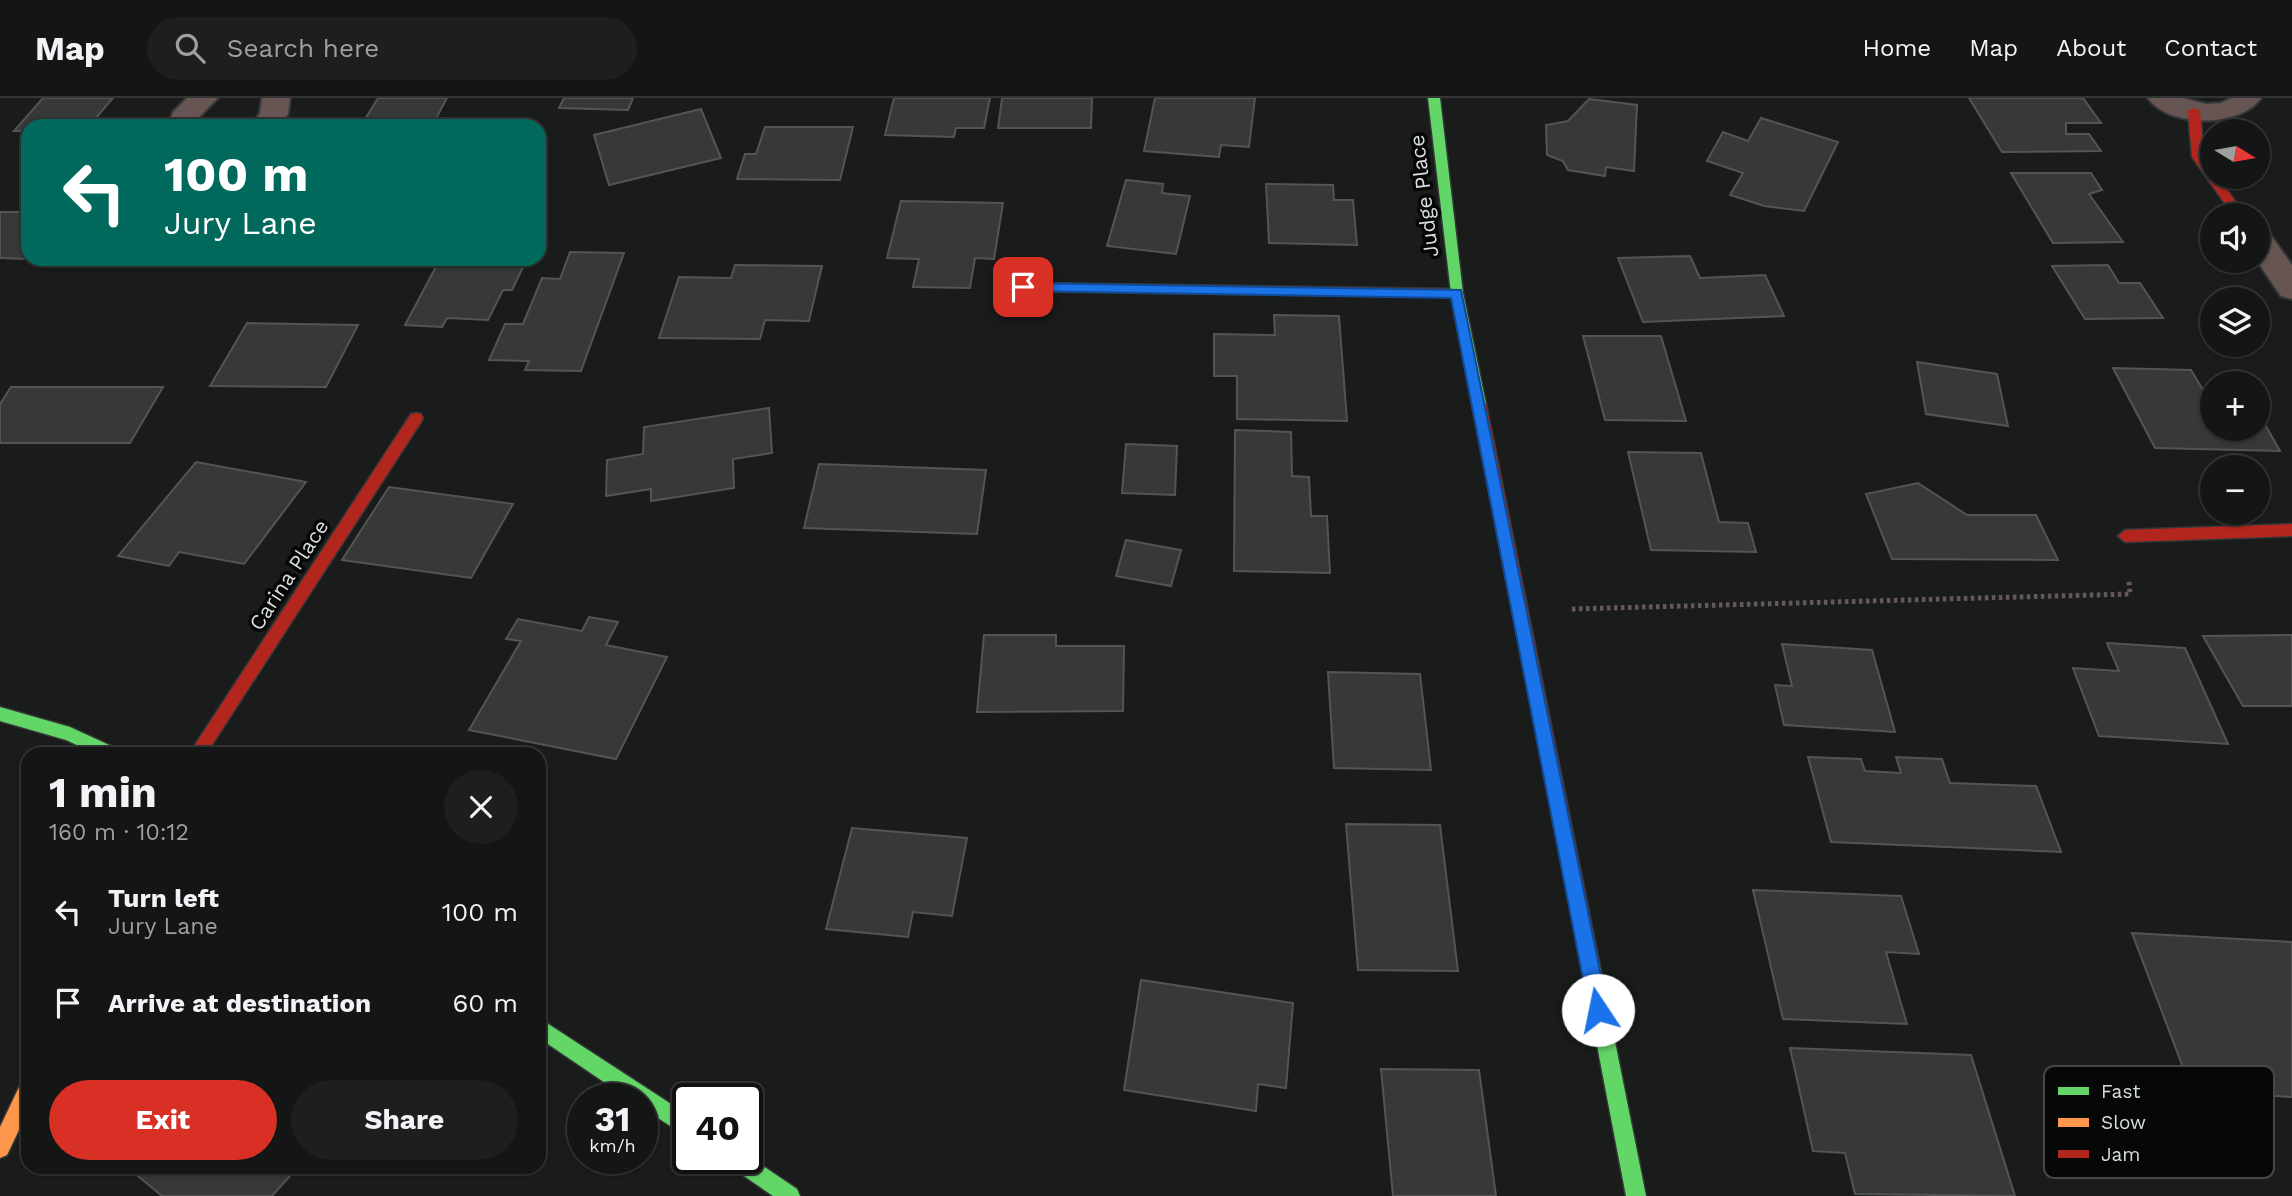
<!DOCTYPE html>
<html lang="en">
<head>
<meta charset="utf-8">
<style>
	:root { --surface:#141515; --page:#1d1e1e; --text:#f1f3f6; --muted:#9d9fa0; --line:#333434; --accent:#d93025 }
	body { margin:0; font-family:"Work Sans",sans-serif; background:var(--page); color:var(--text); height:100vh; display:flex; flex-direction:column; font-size:26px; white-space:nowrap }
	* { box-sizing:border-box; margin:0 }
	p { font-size:23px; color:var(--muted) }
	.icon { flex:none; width:38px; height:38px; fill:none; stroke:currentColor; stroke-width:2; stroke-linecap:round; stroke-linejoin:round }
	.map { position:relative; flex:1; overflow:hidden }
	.side { position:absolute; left:21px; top:649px; width:525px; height:427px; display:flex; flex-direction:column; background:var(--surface); border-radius:21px; box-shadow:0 2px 5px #0004,0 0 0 2px var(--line) }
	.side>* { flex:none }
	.top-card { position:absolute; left:21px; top:21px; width:525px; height:147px; border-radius:21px; box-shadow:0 2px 5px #0004,0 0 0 2px var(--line); background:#00695c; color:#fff; overflow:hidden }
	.needle { width:46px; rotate:101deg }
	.fabs { position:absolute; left:2200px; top:21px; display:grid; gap:14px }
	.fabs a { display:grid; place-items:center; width:70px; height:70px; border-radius:50%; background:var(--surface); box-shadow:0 2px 5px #0004,0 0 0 2px var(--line); font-size:35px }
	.speed { position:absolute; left:567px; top:985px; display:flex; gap:14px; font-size:35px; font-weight:700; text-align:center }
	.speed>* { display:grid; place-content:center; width:91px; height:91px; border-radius:50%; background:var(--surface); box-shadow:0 2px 5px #0004,0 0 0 2px var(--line); line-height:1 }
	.speed small { font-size:18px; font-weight:400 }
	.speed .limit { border:4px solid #111; border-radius:10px; background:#fff; color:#111 }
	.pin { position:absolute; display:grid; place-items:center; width:60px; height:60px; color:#fff; margin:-30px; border-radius:14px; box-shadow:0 4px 10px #0006 }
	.me { position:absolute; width:77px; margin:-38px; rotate:349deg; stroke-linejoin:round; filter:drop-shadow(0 0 5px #0008) }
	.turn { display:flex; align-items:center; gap:24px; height:147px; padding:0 28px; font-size:32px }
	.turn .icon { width:91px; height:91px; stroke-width:2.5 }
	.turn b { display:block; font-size:49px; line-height:60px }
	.round { display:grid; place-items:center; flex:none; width:74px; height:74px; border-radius:37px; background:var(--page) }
	.overview { display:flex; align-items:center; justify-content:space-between; height:119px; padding:0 28px }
	h1 { font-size:42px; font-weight:700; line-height:52px }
	.cta { display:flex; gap:14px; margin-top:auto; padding:14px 28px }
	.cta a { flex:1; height:80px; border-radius:42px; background:var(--accent); color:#fff; font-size:28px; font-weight:700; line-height:80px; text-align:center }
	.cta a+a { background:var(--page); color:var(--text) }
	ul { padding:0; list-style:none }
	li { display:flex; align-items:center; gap:21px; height:91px; padding:0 28px }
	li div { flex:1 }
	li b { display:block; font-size:26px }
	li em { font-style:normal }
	header { display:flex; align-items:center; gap:42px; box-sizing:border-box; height:98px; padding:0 35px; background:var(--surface); border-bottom:2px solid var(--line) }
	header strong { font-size:33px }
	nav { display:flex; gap:38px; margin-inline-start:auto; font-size:24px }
	.search { width:490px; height:63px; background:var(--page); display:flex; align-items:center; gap:18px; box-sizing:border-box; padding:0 24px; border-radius:38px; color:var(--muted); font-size:26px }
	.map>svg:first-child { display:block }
	.building { fill:#373838; stroke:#535555; stroke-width:2 }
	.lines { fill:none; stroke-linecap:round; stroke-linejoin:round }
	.street-casing { stroke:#353737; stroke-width:4 }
	.fast-casing { stroke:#353737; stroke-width:3 }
	.slow-casing { stroke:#353737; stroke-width:3 }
	.jam-casing { stroke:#353737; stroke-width:3 }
	.path { stroke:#645958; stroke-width:5; stroke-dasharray:3.5 3.5; stroke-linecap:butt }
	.street { fill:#665552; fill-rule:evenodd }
	.fast { fill:#63d668; fill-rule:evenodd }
	.slow { fill:#ff974d; fill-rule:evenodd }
	.jam { fill:#b3261e; fill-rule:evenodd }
	.route { fill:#1a73e8; stroke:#114b97; stroke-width:2 }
	.labels { text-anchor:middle; stroke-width:7; stroke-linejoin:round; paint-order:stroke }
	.street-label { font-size:21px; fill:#dbdede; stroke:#060707 }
	.key { fill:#060707; stroke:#464848; stroke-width:2 }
	.key-label { font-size:19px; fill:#dbdede }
</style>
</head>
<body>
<header>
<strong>Map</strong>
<div class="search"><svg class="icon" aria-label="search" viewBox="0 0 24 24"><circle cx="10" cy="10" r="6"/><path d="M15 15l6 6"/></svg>Search here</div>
<nav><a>Home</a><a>Map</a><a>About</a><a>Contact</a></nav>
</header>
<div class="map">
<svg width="2292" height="1098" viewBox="0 0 2292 1098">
	<rect width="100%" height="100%" fill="#1a1c1c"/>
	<!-- building -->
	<g class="building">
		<polygon points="43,0 113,0 89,28 28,28 28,33 14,33"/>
		<polygon points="378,0 447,0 432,28 378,28 380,23 364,23"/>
		<polygon points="564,0 633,0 628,12 559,10"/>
		<polygon points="894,0 990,0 984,30 956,30 954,39 885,37"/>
		<polygon points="1002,0 1092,0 1091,30 998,30"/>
		<polygon points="1155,0 1255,0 1249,49 1221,47 1219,59 1144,53"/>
		<polygon points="1969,0 2083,0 2101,25 2066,25 2066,36 2089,36 2101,53 2002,54"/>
		<polygon points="1589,1 1637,7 1634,73 1606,69 1605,78 1568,72 1563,63 1547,57 1546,27 1568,23"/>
		<polygon points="701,11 721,60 609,87 594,37"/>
		<polygon points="1761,20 1838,44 1804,113 1764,108 1730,97 1743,75 1707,63 1723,34 1748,43"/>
		<polygon points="765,29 853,29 840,82 737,81 745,56 756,56"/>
		<polygon points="2011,75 2091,75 2102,92 2089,96 2123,144 2053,145"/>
		<polygon points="1126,82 1163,86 1162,95 1190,98 1176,156 1107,148"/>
		<polygon points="1266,86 1333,87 1334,102 1353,102 1357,147 1269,145"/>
		<polygon points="901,103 1003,105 994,161 975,160 970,190 913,189 919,161 887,160"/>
		<polygon points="0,114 28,114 28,161 0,160"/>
		<polygon points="570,154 624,155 581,273 525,272 529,263 489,262 505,226 523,226 542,180 560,181"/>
		<polygon points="1690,158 1700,180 1765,177 1784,218 1643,224 1618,160"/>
		<polygon points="440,161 527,161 512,192 503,192 488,222 447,220 442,229 405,227"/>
		<polygon points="735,167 822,168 809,223 765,222 760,241 659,240 679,179 731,180"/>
		<polygon points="2108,167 2119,185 2140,185 2163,220 2085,221 2052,168"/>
		<polygon points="1274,217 1339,218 1347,323 1237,321 1237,278 1214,278 1214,236 1275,237"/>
		<polygon points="247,225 358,227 326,289 210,288"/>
		<polygon points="1583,238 1661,238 1686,323 1605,322"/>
		<polygon points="1917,264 1997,276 2008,328 1926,316"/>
		<polygon points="2113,270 2191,272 2212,307 2212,331 2258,331 2258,314 2280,353 2155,350"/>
		<polygon points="11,289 163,289 130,345 0,345 0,306"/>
		<polygon points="769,310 772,355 733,361 734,390 651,403 651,391 606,398 607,362 643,356 644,329"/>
		<polygon points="1235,332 1291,334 1292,378 1309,379 1311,418 1327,418 1330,475 1234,473"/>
		<polygon points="1126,346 1177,348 1175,397 1122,395"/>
		<polygon points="1628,354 1701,355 1719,424 1748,425 1756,454 1651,452"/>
		<polygon points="196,364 306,384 244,466 179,454 169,468 118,458"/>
		<polygon points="819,366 986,372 977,436 804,430"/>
		<polygon points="1918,385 1967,417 2036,417 2058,462 1892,461 1866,396"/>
		<polygon points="389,389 513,406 471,480 342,462"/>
		<polygon points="1126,442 1181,452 1171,488 1116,478"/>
		<polygon points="589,519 618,524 606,547 667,559 616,661 469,632 521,543 506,541 518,521 582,533"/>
		<polygon points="984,537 1056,537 1056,548 1124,548 1123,613 977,614"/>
		<polygon points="2292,537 2292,608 2243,608 2203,538"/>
		<polygon points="2107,545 2185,550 2228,646 2099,638 2073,570 2119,573"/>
		<polygon points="1782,546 1872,552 1895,634 1784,627 1775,587 1792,588"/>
		<polygon points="1328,574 1420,576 1431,672 1334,670"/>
		<polygon points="1808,659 1861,661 1865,673 1901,675 1896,659 1942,661 1950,685 2036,688 2061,754 1831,744"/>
		<polygon points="1346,726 1440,727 1458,873 1358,872"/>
		<polygon points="852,730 967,740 952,818 913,814 908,839 826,831"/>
		<polygon points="1753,792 1901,798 1919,856 1886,854 1907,926 1783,921"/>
		<polygon points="2132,835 2292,844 2292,999 2192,993"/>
		<polygon points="1141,882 1293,905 1286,990 1258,986 1256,1013 1124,992"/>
		<polygon points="1790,950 1971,957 2015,1098 1855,1096 1845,1055 1813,1053"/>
		<polygon points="1381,971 1479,972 1496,1098 1393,1098"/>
		<polygon points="127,1069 298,1069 272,1098 162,1098"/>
	</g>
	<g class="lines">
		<!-- street casing -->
		<g class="street-casing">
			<g id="street">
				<polygon points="187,0 218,0 200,18 196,28 168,28 173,14"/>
				<polygon points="262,0 290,0 288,16 279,28 251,28 260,15"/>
				<path d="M2148,0H2183L2206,6L2221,5L2231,0H2261C2240,30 2169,30 2148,0Z"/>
				<polygon points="2258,132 2269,135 2292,167 2292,201 2281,198 2257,163"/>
			</g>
		</g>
		<!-- fast casing -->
		<g class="fast-casing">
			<g id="fast">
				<polygon points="1428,0 1440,0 1463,195 1486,306 1479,311 1472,306 1451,195"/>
				<polygon points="0,609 70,629 118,651 120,656 96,656 66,642 0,623"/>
				<polygon points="1590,855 1596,858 1599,864 1646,1098 1626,1098 1581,864 1584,858"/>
				<polygon points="539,920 688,1017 688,1039 642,1010 642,1001 629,1001 539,940"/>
				<polygon points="747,1057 797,1091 800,1098 773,1098 728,1067 725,1060 747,1060"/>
			</g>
		</g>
		<!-- slow casing -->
		<g class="slow-casing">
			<polygon id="slow" points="28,982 28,1013 7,1057 0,1060 0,1029 21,985"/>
		</g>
		<!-- jam casing -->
		<g class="jam-casing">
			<g id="jam">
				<polygon points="2194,10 2200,13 2204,59 2212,70 2212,79 2218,79 2245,117 2233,117 2192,59 2188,13"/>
				<polygon points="1023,185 1457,191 1463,195 1457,199 1023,193 1017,189"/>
				<polygon points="1479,301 1486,306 1599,864 1596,870 1590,873 1584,870 1581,864 1472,306"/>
				<polygon points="416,315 421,316 423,320 421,324 206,656 189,656 411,316"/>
				<polygon points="2292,426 2292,438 2125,444 2118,438 2125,432"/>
			</g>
		</g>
		<!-- path -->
		<polyline class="path" points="1572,511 2130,496 2129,483"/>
		<!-- street -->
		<use href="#street" class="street"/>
		<!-- fast -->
		<use href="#fast" class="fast"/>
		<!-- slow -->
		<use href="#slow" class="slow"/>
		<!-- jam -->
		<use href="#jam" class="jam"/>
	</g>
	<!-- route -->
	<polygon class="route" points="1023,185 1461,192 1608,912 1605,918 1598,921 1592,918 1589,912 1451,200 1023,193 1016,189"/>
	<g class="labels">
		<!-- street labels -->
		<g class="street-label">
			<text transform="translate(1424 98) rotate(-97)" y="7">Judge Place</text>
			<text transform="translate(289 477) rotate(-57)" y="7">Carina Place</text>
		</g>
	</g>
	<!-- legend -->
	<rect x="2044" y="968" width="230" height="112" rx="10" class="key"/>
	<rect x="2058" y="989" width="31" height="8" fill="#63d668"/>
	<rect x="2058" y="1020" width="31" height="9" fill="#ff974d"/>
	<rect x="2058" y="1052" width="31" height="8" fill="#b3261e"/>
	<g class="key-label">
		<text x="2101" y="1000">Fast</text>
		<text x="2101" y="1031">Slow</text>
		<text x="2101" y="1063">Jam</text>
	</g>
</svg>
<div class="fabs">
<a><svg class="needle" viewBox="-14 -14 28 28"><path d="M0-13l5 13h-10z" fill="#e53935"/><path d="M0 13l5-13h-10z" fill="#9d9fa0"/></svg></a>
<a><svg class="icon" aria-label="sound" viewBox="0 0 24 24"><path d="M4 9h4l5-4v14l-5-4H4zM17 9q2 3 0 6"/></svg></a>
<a><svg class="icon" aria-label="layers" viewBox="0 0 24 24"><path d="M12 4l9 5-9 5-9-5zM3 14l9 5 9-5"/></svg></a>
<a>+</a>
<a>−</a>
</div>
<div class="speed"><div>31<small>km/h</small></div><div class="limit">40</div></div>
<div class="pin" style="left:1023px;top:189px;background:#d93025"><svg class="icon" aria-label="arrive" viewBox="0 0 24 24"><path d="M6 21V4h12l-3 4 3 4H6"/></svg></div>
<svg class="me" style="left:1598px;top:912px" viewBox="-20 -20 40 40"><circle r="19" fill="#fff"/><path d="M0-13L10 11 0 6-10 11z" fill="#1a73e8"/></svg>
<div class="top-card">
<div class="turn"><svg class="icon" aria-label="left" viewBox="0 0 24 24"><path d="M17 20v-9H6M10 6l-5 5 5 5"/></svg><div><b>100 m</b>Jury Lane</div></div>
</div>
<section class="side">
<div class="overview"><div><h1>1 min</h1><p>160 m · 10:12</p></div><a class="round"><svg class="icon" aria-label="close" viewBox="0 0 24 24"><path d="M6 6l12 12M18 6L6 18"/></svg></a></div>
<ul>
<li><svg class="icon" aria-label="left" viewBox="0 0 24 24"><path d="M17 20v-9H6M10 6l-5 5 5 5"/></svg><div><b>Turn left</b><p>Jury Lane</p></div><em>100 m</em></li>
<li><svg class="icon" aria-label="arrive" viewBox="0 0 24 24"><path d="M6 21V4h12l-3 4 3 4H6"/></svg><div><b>Arrive at destination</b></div><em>60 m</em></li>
</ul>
<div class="cta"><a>Exit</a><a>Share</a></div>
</section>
</div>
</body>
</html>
